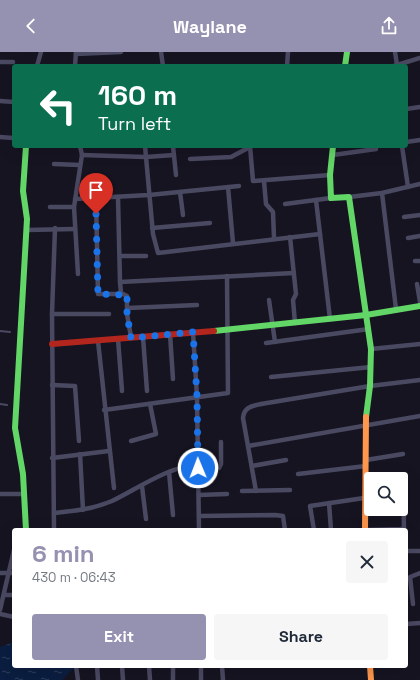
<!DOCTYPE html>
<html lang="en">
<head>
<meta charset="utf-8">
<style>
	:root { --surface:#fff; --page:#f6f6f7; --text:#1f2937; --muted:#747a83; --accent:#9591b1 }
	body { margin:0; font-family:"Space Grotesk",sans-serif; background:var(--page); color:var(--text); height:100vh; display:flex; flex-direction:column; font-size:15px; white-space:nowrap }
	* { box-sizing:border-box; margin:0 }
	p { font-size:13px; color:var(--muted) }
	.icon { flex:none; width:22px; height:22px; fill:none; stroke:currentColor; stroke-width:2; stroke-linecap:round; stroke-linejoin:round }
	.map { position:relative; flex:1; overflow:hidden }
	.details { position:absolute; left:12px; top:476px; width:396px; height:140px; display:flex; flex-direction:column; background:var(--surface); border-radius:4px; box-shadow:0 4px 16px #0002 }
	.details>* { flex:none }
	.hud { position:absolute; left:12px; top:12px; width:396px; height:84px; border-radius:4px; box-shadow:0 4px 16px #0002; background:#0b6e4f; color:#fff; overflow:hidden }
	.fabs { position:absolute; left:364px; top:420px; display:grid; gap:8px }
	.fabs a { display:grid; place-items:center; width:44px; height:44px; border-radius:4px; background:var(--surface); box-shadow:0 4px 16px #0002; font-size:20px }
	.pin { position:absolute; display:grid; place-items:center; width:34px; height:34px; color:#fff; margin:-41px -17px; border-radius:50% 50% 50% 0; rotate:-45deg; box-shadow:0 0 4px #0007 }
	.pin .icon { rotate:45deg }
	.me { position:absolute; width:44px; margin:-22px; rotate:359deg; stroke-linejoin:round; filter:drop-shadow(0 0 3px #0008) }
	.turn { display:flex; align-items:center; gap:14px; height:84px; padding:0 20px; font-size:18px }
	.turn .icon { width:52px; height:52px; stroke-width:2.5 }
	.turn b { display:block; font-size:28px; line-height:34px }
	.round { display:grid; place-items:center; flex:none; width:42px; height:42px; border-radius:4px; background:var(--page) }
	.head { display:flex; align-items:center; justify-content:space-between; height:68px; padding:0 20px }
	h1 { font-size:24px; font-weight:700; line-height:30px; color:var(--accent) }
	.cta { display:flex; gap:8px; margin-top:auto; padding:8px 20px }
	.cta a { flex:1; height:46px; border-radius:4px; background:var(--accent); color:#fff; font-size:16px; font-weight:700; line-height:46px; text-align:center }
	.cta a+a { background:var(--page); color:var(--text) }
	header { display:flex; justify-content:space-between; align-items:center; height:52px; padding:0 20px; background:var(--accent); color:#fff; font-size:18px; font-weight:700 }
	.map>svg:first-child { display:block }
	.water { fill:url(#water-ripples) }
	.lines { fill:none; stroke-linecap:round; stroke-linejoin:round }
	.lane { stroke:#4a4962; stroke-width:2 }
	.street { stroke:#4a4962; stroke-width:4.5 }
	.fast { stroke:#63d668; stroke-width:6 }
	.slow { stroke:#ff974d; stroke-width:6 }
	.jam { stroke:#b3261e; stroke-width:6 }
	.route { stroke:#1a73e8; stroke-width:7; stroke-dasharray:0 12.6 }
</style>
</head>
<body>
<header><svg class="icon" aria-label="back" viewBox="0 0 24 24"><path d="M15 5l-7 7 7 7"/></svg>Waylane<svg class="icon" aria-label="share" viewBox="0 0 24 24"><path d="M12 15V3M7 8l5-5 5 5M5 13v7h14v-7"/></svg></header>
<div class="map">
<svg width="420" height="628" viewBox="0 0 420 628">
	<defs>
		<pattern id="water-ripples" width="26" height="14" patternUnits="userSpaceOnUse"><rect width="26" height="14" fill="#0b1e41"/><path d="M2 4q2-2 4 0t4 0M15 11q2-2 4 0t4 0" fill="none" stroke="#2e3e5e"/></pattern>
	</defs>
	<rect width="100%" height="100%" fill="#161421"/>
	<!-- water -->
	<polygon class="water" points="14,590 14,614 74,614 74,616 62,628 0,628 0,595"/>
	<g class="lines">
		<!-- lane -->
		<g class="lane">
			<polyline points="0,279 10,280"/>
			<polyline points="0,352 7,353"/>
		</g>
		<!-- street -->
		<g class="street">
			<polyline points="161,0 163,14"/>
			<polyline points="395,0 397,13"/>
			<polyline points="76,2 121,0"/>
			<polyline points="0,10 13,10"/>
			<polyline points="37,14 41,0"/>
			<polyline points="75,14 76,0"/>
			<polyline points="287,14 288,0"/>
			<polyline points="394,14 420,6"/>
			<polyline points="0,49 14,50"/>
			<polyline points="406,57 420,55"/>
			<polyline points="0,85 13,86"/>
			<polyline points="406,90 420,88"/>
			<polyline points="145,94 153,182 158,201 320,182"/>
			<polyline points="173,94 176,123"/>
			<polyline points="250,94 253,129 330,123"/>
			<polyline points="402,94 408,135"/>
			<polyline points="82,103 146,105 174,103"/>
			<polyline points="333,103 376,97"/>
			<polyline points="190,107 231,105 250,95"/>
			<polyline points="54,112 80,113"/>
			<polyline points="264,129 266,152 273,160 274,186"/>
			<polyline points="228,135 233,191"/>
			<polyline points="180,140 183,163"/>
			<polyline points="382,141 396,257"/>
			<polyline points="118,145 120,230 294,221"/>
			<polyline points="349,145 382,141 420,132"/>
			<polyline points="96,146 98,242 122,242"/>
			<polyline points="75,147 149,143 239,134"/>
			<polyline points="316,148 330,267"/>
			<polyline points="285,152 331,146"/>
			<polyline points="50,155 74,155"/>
			<polyline points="404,165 420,163"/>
			<polyline points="152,176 210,171"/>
			<polyline points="26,178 75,177"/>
			<polyline points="290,185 296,242 293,248 295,271"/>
			<polyline points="408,186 420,184"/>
			<polyline points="120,204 146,204"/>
			<polyline points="415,209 420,209"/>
			<polyline points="78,222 74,155 82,103 80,94"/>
			<polyline points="120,230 121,241 127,244 127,262 131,285"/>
			<polyline points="417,232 420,250"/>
			<polyline points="269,248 275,290"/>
			<polyline points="128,256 197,253"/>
			<polyline points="52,262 109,262"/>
			<polyline points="193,280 197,345 199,478"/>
			<polyline points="170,282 173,327"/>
			<polyline points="143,285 147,339"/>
			<polyline points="118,287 122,339"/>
			<polyline points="98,289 114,436"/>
			<polyline points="266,291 369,277"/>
			<polyline points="371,297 420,292"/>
			<polyline points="271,325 371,315"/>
			<polyline points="52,333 75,334 79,389"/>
			<polyline points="104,358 228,341 227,224"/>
			<polyline points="131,389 156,382 150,352"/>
			<polyline points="248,394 420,364"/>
			<polyline points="80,402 83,458"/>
			<polyline points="52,406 109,399"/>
			<polyline points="366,408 403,402"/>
			<polyline points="252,414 286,408"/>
			<polyline points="198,416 219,416 221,412 221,390"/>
			<polyline points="169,420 173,463"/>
			<polyline points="298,422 366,414"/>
			<polyline points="142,434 146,467"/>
			<polyline points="242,439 290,438"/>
			<path d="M256,439L243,366C244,355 252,354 261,352L370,334L420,328"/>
			<polyline points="0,442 23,442"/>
			<polyline points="199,443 227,442"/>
			<polyline points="329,451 331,478"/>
			<path d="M54,461C74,459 93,457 112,449C139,436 167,415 197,413"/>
			<polyline points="199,464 275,463 283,464 285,478"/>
			<polyline points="54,478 52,262 55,176"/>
			<polyline points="314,478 310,454 364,446"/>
			<polyline points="365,478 401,477 404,476 403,427"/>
			<polyline points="406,499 420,499"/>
			<polyline points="0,521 14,521"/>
			<polyline points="5,543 14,543"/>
			<polyline points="413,552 410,525 420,521"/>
			<polyline points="0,558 14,498"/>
			<polyline points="0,562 14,565"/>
			<polyline points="406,572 420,571"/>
			<polyline points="76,614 78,628"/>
			<polyline points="97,614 98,628"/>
			<polyline points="122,614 123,628"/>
			<polyline points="149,614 150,628"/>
			<polyline points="173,614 173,628"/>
			<polyline points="201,614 201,628"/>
			<polyline points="222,614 223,628"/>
		</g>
		<!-- fast -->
		<g class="fast">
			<polyline points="345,14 347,0"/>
			<polyline points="26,94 23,139 27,167 15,376 23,422 26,478"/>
			<polyline points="333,94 330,123 331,146 349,145 371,297 370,334 366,365"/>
			<polyline points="214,279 366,263 420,254"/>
		</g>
		<!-- slow -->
		<g class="slow">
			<polyline points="365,478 366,365"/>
			<polyline points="370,614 371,628"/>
		</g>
		<!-- jam -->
		<polyline class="jam" points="52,292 214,279"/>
	</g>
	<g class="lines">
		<!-- route -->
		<polyline class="route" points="96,162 98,242 127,243 127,262 131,286 193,280 197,344 198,416"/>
	</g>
</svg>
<div class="fabs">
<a><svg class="icon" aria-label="search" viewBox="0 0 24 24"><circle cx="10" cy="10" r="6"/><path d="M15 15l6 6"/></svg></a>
</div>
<div class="pin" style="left:96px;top:162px;background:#d93025"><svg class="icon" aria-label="arrive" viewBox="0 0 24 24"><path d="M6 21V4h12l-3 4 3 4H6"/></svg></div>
<svg class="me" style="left:198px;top:416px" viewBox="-20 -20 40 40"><circle r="17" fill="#1a73e8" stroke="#fff" stroke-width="3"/><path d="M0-11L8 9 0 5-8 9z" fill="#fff"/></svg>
<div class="hud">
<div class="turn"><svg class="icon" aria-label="left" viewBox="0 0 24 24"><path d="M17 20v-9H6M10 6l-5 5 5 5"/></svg><div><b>160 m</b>Turn left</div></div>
</div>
<section class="details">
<div class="head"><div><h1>6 min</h1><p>430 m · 06:43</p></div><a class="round"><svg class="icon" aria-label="close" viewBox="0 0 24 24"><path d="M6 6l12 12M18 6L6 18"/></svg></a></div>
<div class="cta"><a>Exit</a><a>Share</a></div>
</section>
</div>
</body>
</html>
